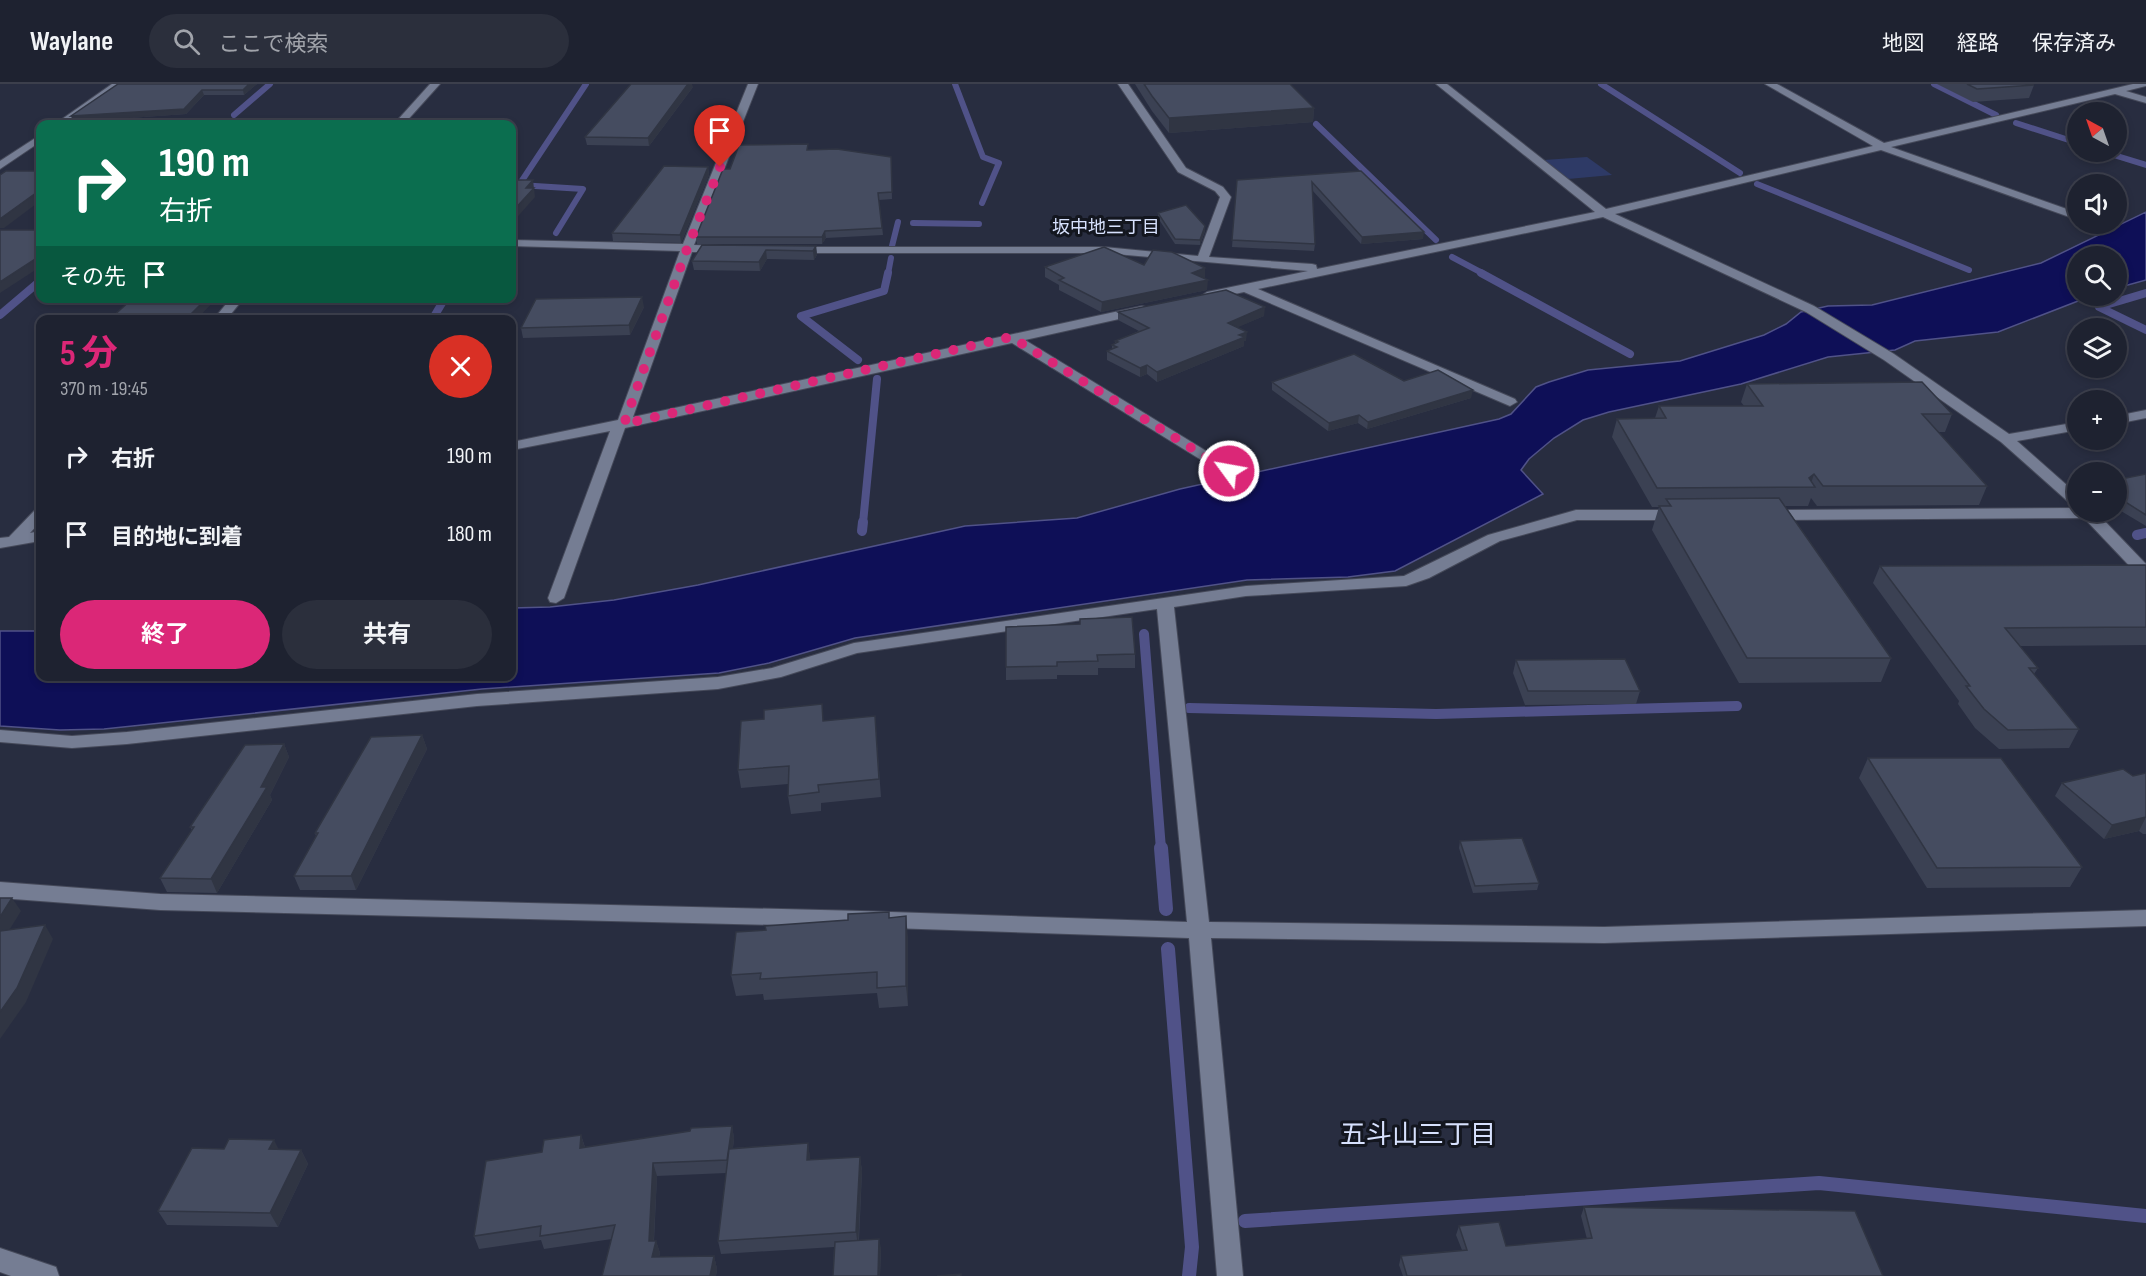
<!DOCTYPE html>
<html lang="ja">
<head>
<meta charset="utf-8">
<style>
	:root { --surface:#1e2230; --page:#2b2f3c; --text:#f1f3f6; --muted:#a1a4ab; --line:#3c3f4c; --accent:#db2777 }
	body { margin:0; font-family:"Sofia Sans Condensed","Noto Sans JP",sans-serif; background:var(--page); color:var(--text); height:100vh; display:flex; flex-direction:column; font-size:22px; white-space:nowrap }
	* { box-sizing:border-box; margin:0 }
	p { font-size:20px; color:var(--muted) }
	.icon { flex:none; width:33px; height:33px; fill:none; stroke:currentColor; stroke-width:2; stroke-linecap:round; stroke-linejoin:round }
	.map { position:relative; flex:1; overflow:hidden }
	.side { position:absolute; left:36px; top:231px; width:480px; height:366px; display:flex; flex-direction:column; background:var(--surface); border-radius:12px; box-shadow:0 3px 9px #0003,0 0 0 2px var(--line) }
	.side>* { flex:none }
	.guide { position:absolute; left:36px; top:36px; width:480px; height:183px; border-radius:12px; box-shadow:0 3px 9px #0003,0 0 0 2px var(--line); background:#0b6e4f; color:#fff; overflow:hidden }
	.needle { width:39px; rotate:320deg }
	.controls { position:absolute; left:2067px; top:18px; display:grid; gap:12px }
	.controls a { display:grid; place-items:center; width:60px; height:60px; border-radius:50%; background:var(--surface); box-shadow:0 3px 9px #0003,0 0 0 2px var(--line); font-size:30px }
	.pin { position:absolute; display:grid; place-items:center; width:51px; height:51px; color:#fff; margin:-62px -26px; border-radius:50% 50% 50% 0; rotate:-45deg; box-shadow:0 0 6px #0007 }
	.pin .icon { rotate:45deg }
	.me { position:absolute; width:66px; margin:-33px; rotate:302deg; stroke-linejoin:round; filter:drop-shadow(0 0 4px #0008) }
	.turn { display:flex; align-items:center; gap:21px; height:126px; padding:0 24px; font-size:27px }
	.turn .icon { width:78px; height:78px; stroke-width:2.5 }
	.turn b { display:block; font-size:42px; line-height:51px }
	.then { display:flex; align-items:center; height:57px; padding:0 24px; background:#0003; gap:12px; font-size:22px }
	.round { display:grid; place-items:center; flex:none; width:63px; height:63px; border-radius:32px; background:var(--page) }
	.summary { display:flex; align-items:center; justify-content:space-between; height:102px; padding:0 24px }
	h1 { font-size:36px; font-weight:700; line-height:45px; color:var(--accent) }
	.action { display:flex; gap:12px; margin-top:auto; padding:12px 24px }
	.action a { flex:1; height:69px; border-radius:36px; background:var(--accent); color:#fff; font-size:24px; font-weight:700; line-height:69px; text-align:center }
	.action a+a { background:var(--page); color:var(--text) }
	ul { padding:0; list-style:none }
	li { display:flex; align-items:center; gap:18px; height:78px; padding:0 24px }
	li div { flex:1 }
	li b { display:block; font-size:22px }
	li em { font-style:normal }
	header { display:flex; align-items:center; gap:36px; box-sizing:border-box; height:84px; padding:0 30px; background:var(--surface); border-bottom:2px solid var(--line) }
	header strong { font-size:28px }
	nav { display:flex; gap:33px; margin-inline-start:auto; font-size:21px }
	.search { width:420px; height:54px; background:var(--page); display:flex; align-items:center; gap:15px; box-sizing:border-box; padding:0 21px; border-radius:33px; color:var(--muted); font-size:22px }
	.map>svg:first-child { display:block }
	.green { fill:#2e3a66 }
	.water { fill:#0e0f57; stroke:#505288; stroke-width:1.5 }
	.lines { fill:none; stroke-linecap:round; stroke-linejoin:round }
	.stream-far3 { stroke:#505288; stroke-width:6 }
	.stream-far2 { stroke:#505288; stroke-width:8 }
	.stream-far1 { stroke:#505288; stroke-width:10 }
	.stream { stroke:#505288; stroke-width:14 }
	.minor-casing { stroke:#454959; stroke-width:2 }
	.minor { fill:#757d93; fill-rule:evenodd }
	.wall { fill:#3b4153 }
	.shaded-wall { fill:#303543 }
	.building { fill:#454c60; stroke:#303543; stroke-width:1.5 }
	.route { stroke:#db2777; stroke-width:10; stroke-dasharray:0 18 }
	.labels { text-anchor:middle; stroke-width:6; stroke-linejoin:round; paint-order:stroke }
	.far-neighbourhood-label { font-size:18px; fill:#d7e1fd; stroke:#13161f }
	.near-neighbourhood-label { font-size:26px; fill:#d7e1fd; stroke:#13161f }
</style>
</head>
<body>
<header>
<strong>Waylane</strong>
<div class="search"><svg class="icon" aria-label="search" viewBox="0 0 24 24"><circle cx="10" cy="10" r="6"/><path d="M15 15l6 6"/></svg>ここで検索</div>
<nav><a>地図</a><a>経路</a><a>保存済み</a></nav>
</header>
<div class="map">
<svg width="2146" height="1192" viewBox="0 0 2146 1192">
	<rect width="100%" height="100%" fill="#282d40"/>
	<!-- green -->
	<polygon class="green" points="1587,73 1612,91 1568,95 1544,76"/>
	<!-- water -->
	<polygon class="water" points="2146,128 2146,196 2117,204 2116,172 2078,172 2078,212 2091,212 1998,248 1915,257 1895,266 1828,273 1741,300 1609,328 1583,336 1554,354 1529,375 1521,386 1543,410 1395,487 1348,493 1247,496 855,554 769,579 719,589 482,605 104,645 60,646 0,642 0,547 40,547 40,592 512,592 512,524 550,523 614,516 698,501 965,442 1077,434 1180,405 1499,335 1511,330 1536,303 1549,298 1588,286 1680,277 1764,251 1786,240 1801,228 1828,222 1872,221 2041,179"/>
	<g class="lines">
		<!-- stream-far3 -->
		<g class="stream-far3">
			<polyline points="955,0 983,73 999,79 982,119"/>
			<polyline points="1601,0 1740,89"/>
			<polyline points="1934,0 1996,31"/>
			<polyline points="234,31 270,0"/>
			<polyline points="2016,39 2078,59"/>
			<polyline points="1316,40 1436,156"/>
			<polyline points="2104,68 2146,81"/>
			<polyline points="1757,100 1969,186"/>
			<polyline points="913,139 979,140"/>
			<polyline points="556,149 583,105 519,101 586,0"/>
			<polyline points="892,162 898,138"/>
			<polyline points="1452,173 1484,190"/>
			<polyline points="888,190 891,174"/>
		</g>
		<!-- stream-far2 -->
		<g class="stream-far2">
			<polyline points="1481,189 1630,270"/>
			<polyline points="2146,209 2099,223 2146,246"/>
			<polyline points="0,231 40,197"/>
			<polyline points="432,236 445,214"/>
			<polyline points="858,276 801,232 884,207 888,189"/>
			<polyline points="863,439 877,295"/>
		</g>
		<!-- stream-far1 -->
		<g class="stream-far1">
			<polyline points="862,447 863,438"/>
			<polyline points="2137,451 2146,449"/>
			<polyline points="1144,550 1161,765"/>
			<polyline points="1189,624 1436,630 1737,622"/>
		</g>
		<!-- stream -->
		<g class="stream">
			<polyline points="1161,764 1166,825"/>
			<polyline points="1168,865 1192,1163 1189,1192"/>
			<polyline points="1245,1137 1819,1099 2146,1132"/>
		</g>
		<!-- minor casing -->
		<g class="minor-casing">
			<g id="minor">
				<polygon points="112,0 123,0 66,40 55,40"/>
				<polygon points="430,0 440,0 404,40 394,40"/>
				<polygon points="748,0 758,0 694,161 722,162 728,165 722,168 692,168 633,333 1142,222 1146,223 1148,226 1146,229 1025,256 1234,384 1236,387 1234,390 1224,390 1012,259 625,344 564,514 556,519 550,518 548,514 610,347 512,366 512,358 618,336 680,167 512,162 512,156 683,160"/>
				<polygon points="1118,0 1128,0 1186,84 1223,103 1231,113 1209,173 1312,180 1316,181 1317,185 1595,128 1436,0 1447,0 1606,125 1873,62 1765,0 1777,0 1884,59 2133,0 2146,0 2146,2 2126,7 2146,13 2146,19 2115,10 1891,63 2078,129 2078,136 1881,66 1615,130 1814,222 1894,270 2009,350 2078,338 2078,346 2017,357 2078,411 2078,423 2073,422 2001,358 1884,276 1806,228 1603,133 1258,205 1515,315 1517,318 1510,322 1244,208 1207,216 1201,212 1207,208 1308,187 1104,169 791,169 785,166 791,163 1104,163 1198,172 1220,113 1215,107 1178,88"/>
				<polygon points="40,51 40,58 0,85 0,77"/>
				<polygon points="2090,140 2107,140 2109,142 2103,145"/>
				<polygon points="231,214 244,214 226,236 213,236"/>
				<polygon points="2146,326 2146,334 2116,340 2116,332"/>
				<polygon points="40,424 40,438 30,449 40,447 40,457 0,464 0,454 9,453 35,426"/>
				<polygon points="2078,424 2078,428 2096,428 2146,480 2146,495 2140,493 2084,434 1767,436 1759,431 1767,426"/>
				<polygon points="1576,426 1679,426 1687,431 1679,436 1577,436 1500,457 1429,494 1406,502 1246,512 1174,523 1209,838 1604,843 2146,826 2146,842 1604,859 1211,854 1243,1192 1217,1192 1189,854 861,843 160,826 0,814 0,798 160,810 861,827 1187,838 1157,525 857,569 781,593 718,605 477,622 127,660 72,664 0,658 0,646 72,652 127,648 477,610 718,593 772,584 854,559 1246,502 1404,492 1488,451"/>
				<polygon points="0,1164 56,1183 59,1192 11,1192 0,1188"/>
			</g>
		</g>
		<!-- minor -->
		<use href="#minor" class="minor"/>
	</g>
	<!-- wall -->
	<g class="wall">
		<polygon points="118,0 257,0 244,11 204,11 186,30 73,38"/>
		<polygon points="1135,0 1290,0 1314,24 1313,38 1169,49 1152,27"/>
		<polygon points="1937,0 2031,0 2034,1 2029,14 1973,18"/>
		<polygon points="693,3 649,62 587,61 585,53"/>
		<polygon points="809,66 891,73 892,115 879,116 883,151 826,154 822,160 697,160 696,153 730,85"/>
		<polygon points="708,83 709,91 681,159 613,157 612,149"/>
		<polygon points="1361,87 1423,155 1361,160 1312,106 1315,160 1314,167 1232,163 1237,96"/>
		<polygon points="1158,129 1205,147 1200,161 1175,160 1158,134"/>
		<polygon points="702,161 816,162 817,171 814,176 767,175 760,187 694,186 692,177"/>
		<polygon points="1144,181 1205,184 1205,194 1204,194 1207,206 1101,228 1059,206 1059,201 1045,193 1045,183"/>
		<polygon points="644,223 630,251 523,254 521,244"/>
		<polygon points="1118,228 1264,232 1237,243 1246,257 1244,257 1244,262 1157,298 1147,290 1140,293 1107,276 1107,267 1112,265 1112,261 1115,260 1115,257 1139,247 1118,236"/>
		<polygon points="1404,297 1471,314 1367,345 1358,339 1328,347 1272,306 1272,298"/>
		<polygon points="1747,300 1952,330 1945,348 1938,348 1987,402 1979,421 1817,422 1811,414 1808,422 1785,422 1891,574 1881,598 1739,599 1652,446 1659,423 1652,423 1612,353 1617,335 1655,334 1659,322 1744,322 1741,318"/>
		<polygon points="2146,390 2146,442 2116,424 2116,396"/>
		<polygon points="2146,481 2146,561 2020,562 2038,584 2034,590 2079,645 2069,664 1999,665 1975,644 1958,620 1959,617 1873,499 1880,482"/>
		<polygon points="1006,543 1135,570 1135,584 1098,584 1098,591 1057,591 1057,595 1006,596"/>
		<polygon points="1516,576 1640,607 1636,620 1525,621 1513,589"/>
		<polygon points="875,632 881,713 821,719 821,727 791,730 788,712 788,700 741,704 738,686 824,637"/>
		<polygon points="422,651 427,665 356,806 300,806 294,792 316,752 315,749"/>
		<polygon points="284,660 289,673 270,711 272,716 217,809 167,808 160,794 192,746 190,743"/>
		<polygon points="1868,674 2082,783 2070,803 1927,804 1859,694"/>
		<polygon points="2146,689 2146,750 2143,750 2139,747 2104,755 2055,712 2062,699 2133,692"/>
		<polygon points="1460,757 1539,799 1537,806 1473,809 1459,764"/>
		<polygon points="889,834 908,853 908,922 879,924 877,909 764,916 763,910 736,912 731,891 766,846"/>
		<polygon points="732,1042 734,1054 733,1064 808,1059 810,1076 860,1073 862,1087 859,1156 881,1164 880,1192 833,1192 834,1163 721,1170 718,1157 726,1089 657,1092 654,1157 656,1157 660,1169 659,1173 714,1172 717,1185 716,1192 602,1192 612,1155 544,1165 541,1156 479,1165 474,1152 581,1051 585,1063"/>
		<polygon points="279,1066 301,1066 308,1080 278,1143 167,1141 158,1127"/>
		<polygon points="1584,1123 1883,1192 1403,1192 1399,1181 1401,1172 1462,1166 1456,1151 1459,1142 1506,1162 1587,1155 1581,1132"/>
	</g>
	<!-- shaded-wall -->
	<g class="shaded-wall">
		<polygon points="249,0 257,0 244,11 243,6"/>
		<polygon points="688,0 692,0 693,3 649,62 648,54"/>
		<polygon points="202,6 204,11 186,30 73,38 71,32"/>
		<polygon points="1314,24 1313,38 1169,49 1169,34"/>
		<polygon points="708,83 709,91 681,159 680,151"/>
		<polygon points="533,96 535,113 512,139 512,128 526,104"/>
		<polygon points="40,106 40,117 4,144 0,144 0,135"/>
		<polygon points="1205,142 1205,147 1200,161 1200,156"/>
		<polygon points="825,147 826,154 822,160 822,153"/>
		<polygon points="1424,148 1423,155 1361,160 1362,153"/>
		<polygon points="816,162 817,171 814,176 813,167"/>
		<polygon points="766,166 767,175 760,187 759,178"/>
		<polygon points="40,172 40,183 0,209 0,198"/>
		<polygon points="1205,184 1205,194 1191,199 1192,189"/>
		<polygon points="1208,196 1207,206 1101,228 1102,218"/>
		<polygon points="642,213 644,223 630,251 629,241"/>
		<polygon points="207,214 217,214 196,236 186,236"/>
		<polygon points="1265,223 1264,232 1227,248 1228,239"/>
		<polygon points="1247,248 1246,257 1244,257 1244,262 1157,298 1157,288"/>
		<polygon points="1147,281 1147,290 1140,293 1140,284"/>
		<polygon points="1473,306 1471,314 1367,345 1368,338"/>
		<polygon points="1359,331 1358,339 1328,347 1329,339"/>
		<polygon points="1814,390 1810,403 1809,394"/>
		<polygon points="422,651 427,665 356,806 351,792"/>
		<polygon points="284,660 289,673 270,711 272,716 217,809 211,795"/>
		<polygon points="2146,733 2139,747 2104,755 2112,741"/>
		<polygon points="12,814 21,827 0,861 0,833"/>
		<polygon points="906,832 908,853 908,922 906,902"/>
		<polygon points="45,841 53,855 26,918 0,955 0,928"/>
		<polygon points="732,1042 734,1054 730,1089 727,1076"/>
		<polygon points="581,1051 585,1064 580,1064"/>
		<polygon points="274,1056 281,1070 269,1065"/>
		<polygon points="808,1059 810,1073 810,1090 807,1076"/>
		<polygon points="301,1066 308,1080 278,1143 270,1129"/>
		<polygon points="860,1073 862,1087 858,1162 856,1148"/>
		<polygon points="653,1079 657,1092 653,1169 649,1157"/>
		<polygon points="879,1155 881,1164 880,1192 878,1192"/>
		<polygon points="656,1157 660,1169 656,1186 652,1173"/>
		<polygon points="714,1172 717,1185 716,1192 710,1192"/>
	</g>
	<!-- building -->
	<g class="building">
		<polygon points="118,0 249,0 243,6 202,6 184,25 71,32"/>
		<polygon points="631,0 688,0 648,54 585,53"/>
		<polygon points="1144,0 1290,0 1314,24 1169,34 1152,12"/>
		<polygon points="1967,0 2031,0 2034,1 1977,5"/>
		<polygon points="808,60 807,66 837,65 891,73 892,108 878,109 882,144 825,147 822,153 696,153 723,85 730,85 739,61"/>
		<polygon points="664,82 708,83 680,151 612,149"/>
		<polygon points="6,87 40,87 40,106 0,135 0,91"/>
		<polygon points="1361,87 1424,148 1362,153 1312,98 1315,160 1232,156 1237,96"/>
		<polygon points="512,96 533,96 526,104 534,104 512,128"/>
		<polygon points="1186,121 1205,142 1200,156 1175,155 1158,129"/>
		<polygon points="0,146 40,146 40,172 0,198"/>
		<polygon points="702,161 816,162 813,167 766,166 759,178 692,177"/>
		<polygon points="1104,163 1144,181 1153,166 1172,168 1205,184 1192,189 1208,196 1102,218 1059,196 1064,194 1045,183"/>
		<polygon points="1226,206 1265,223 1228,239 1247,248 1239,251 1245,253 1157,288 1147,281 1140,284 1107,267 1117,263 1112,261 1118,258 1115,257 1149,244 1118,228"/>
		<polygon points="642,213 629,241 521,244 536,215"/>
		<polygon points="133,214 207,214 186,235 109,236"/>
		<polygon points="1354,270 1404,297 1438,286 1473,306 1368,338 1359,331 1329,339 1272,298"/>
		<polygon points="1922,298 1952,330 1922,330 1987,402 1823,402 1814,390 1809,394 1815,403 1657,404 1617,335 1666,334 1659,322 1763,322 1747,300"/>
		<polygon points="2146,390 2146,431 2116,412 2116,396"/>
		<polygon points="1779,414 1891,574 1747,574 1659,422 1671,422 1666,415"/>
		<polygon points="2146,481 2146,543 2005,544 2038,584 2029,584 2079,645 2008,646 1984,625 1966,602 1970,602 1880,482"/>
		<polygon points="1132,533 1135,570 1097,571 1098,577 1057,578 1057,582 1006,583 1006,543 1080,540 1080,535"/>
		<polygon points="1625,575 1640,607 1528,607 1516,576"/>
		<polygon points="822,620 823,637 875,632 879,695 818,701 819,708 788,712 789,682 738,686 741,637 764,635 764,626"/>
		<polygon points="422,651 351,792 294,792 318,749 315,749 371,653"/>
		<polygon points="284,660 261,703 267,703 211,795 160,794 194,743 190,743 245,661"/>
		<polygon points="1868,674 2001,674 2082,783 1937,784"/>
		<polygon points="2123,685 2133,692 2146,689 2146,733 2112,741 2062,699"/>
		<polygon points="1522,754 1539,799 1475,802 1460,757"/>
		<polygon points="0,814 12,814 0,833"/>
		<polygon points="889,828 889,834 906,832 906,902 877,904 877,888 760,895 761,889 731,891 736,848 766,846 765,842 848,836 848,830"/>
		<polygon points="45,841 17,904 0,928 0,847"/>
		<polygon points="732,1042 727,1076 653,1079 649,1157 656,1157 652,1173 714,1172 710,1192 602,1192 615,1141 540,1152 541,1142 474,1152 486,1077 542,1068 544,1056 581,1051 580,1064 690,1047 691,1044"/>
		<polygon points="229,1055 274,1056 269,1065 301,1066 270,1129 158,1127 192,1064 224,1065"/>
		<polygon points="808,1059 807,1076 860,1073 856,1148 718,1157 729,1065"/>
		<polygon points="1584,1123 1855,1127 1883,1192 1407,1192 1401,1172 1467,1166 1459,1142 1499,1138 1506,1162 1592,1154"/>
		<polygon points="879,1155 878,1192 833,1192 835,1158"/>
		<polygon points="961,1190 961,1192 937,1192"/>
	</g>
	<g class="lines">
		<!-- route -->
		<polyline class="route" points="720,83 687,165 624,340 1011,253 1229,387"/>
	</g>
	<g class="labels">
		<!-- far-neighbourhood labels -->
		<g class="far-neighbourhood-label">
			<text x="1106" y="149">坂中地三丁目</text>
		</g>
		<!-- near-neighbourhood labels -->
		<g class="near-neighbourhood-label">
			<text x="1418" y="1059">五斗山三丁目</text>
		</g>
	</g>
</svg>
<div class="controls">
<a><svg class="needle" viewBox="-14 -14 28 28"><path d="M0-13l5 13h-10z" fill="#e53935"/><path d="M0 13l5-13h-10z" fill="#a1a4ab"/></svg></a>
<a><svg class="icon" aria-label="sound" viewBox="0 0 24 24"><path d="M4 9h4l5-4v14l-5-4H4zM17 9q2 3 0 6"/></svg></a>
<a><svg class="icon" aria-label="search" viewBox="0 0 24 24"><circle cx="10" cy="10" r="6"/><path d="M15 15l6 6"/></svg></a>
<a><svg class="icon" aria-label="layers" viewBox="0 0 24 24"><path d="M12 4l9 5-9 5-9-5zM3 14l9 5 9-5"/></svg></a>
<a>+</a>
<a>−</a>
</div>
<div class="pin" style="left:720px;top:83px;background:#d93025"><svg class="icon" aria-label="arrive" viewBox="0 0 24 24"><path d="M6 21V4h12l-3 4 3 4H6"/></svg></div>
<svg class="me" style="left:1229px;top:387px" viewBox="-20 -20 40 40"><circle r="17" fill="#db2777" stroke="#fff" stroke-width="3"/><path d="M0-11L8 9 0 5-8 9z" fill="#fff"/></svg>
<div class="guide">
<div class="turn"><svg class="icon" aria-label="right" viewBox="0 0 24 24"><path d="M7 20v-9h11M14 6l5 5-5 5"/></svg><div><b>190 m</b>右折</div></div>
<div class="then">その先<svg class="icon" aria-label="arrive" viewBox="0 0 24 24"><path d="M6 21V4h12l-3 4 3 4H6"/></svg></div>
</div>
<section class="side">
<div class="summary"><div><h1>5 分</h1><p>370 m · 19:45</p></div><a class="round" style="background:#d93025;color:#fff"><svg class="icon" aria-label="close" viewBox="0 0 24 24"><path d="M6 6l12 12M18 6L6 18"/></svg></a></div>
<ul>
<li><svg class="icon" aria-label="right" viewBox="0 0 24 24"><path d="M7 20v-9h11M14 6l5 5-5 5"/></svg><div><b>右折</b></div><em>190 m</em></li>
<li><svg class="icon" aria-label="arrive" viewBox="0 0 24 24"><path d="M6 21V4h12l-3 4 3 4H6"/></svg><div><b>目的地に到着</b></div><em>180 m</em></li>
</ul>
<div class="action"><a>終了</a><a>共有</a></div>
</section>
</div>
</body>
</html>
